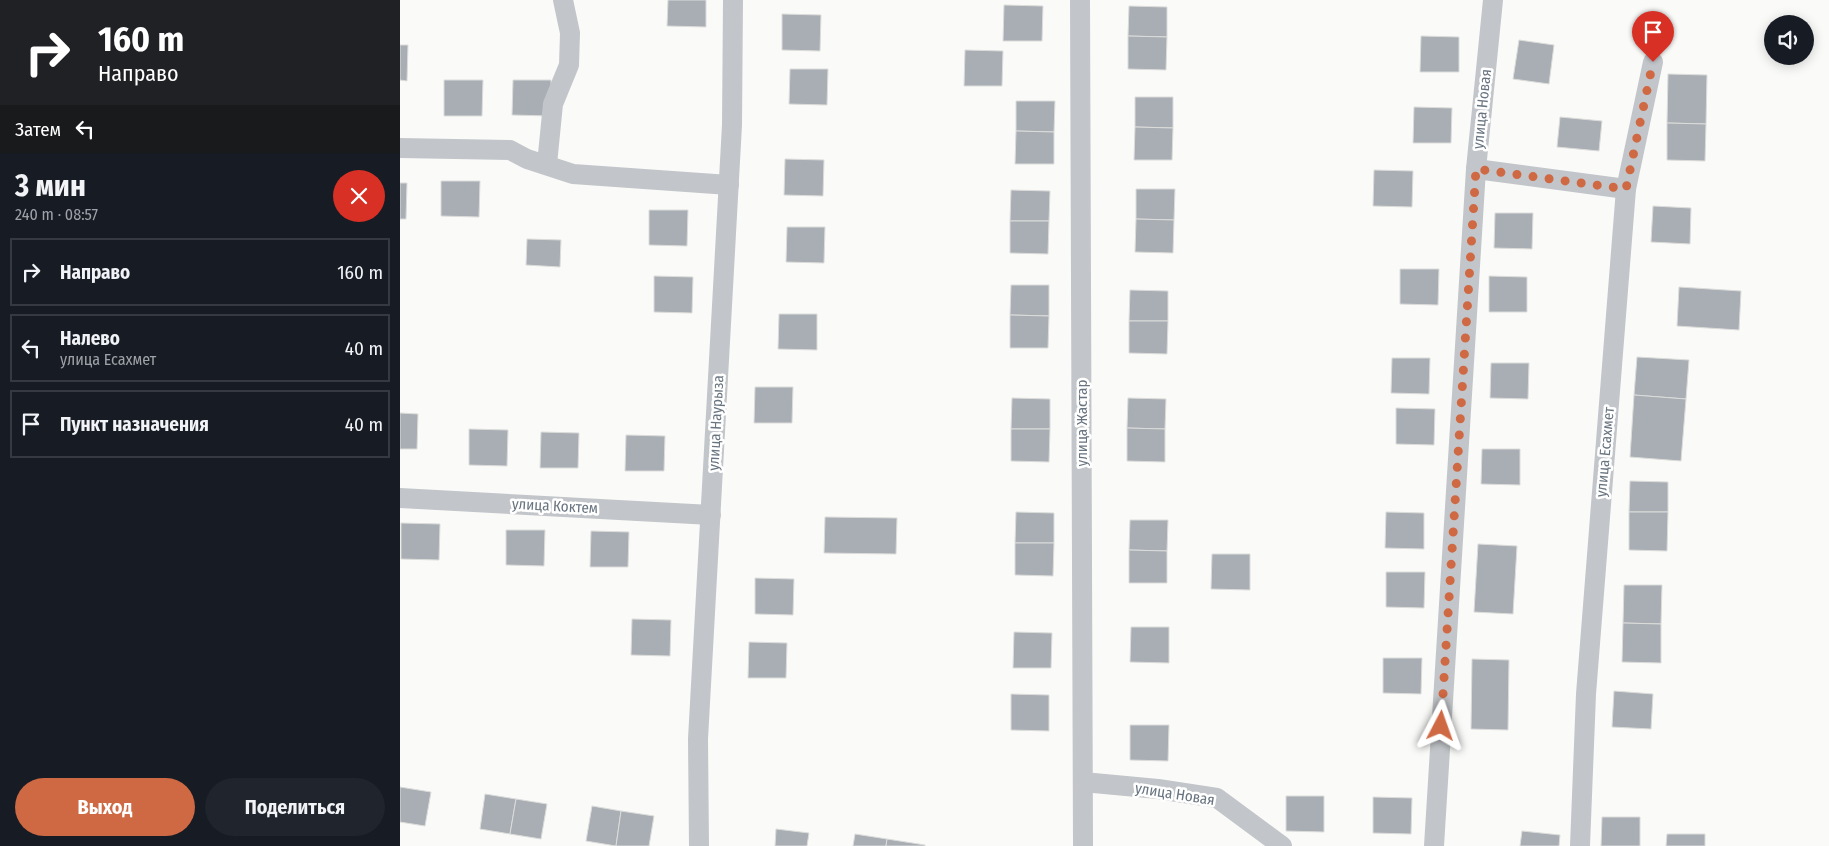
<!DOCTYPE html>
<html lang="ru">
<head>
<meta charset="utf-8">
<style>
	:root { --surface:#171b24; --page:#20242c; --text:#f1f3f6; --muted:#9ea1a6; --line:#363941; --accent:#cf6943 }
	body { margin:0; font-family:"Fira Sans Condensed",sans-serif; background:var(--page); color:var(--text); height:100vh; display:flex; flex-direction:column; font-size:19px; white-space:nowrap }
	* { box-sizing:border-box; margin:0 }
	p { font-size:16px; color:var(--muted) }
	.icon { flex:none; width:28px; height:28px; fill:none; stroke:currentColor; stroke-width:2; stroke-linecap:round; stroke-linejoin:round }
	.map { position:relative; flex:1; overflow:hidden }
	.drawer { display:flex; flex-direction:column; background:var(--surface); width:400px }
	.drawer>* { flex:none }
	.guide { background:#202124; color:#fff; overflow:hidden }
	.fabs { position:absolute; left:1364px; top:15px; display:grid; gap:10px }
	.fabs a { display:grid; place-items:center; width:50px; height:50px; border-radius:50%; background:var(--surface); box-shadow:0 2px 12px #0003; font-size:25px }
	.pin { position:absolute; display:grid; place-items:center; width:42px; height:42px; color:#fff; margin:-51px -21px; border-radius:50% 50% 50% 0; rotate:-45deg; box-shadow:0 0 5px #0007 }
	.pin .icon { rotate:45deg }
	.me { position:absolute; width:55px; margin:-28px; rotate:4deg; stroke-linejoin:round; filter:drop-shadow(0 0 4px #0008) }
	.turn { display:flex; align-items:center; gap:18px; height:105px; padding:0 15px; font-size:22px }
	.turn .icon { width:65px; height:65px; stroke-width:2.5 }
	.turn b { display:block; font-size:35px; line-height:42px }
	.then { display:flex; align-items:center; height:48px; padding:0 15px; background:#0003; gap:10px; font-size:19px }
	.round { display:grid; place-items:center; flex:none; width:52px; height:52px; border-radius:26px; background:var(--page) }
	.summary { display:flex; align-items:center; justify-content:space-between; height:85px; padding:0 15px }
	h1 { font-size:30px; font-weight:700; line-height:38px }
	.cta { display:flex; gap:10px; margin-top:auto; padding:10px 15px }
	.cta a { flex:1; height:58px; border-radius:30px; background:var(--accent); color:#fff; font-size:20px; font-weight:700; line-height:58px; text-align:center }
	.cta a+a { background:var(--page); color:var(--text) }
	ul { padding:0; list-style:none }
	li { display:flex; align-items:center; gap:15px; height:68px; margin:0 10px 8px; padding:0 5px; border:2px solid var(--line); border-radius:0px }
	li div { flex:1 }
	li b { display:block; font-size:19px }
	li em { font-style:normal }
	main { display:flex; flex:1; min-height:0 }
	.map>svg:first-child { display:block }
	.building { fill:#a8aeb4; stroke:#dcdcda }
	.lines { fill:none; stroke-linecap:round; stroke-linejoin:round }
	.minor { stroke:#c2c5c9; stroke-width:20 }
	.route { stroke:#cf6943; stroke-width:9; stroke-dasharray:0 16.2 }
	.labels { text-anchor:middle; stroke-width:5; stroke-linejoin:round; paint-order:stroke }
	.street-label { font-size:15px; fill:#68747f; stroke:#fff }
</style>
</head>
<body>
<main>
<section class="drawer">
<div class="guide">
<div class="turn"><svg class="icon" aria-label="right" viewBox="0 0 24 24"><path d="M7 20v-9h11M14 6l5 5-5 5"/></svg><div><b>160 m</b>Направо</div></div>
<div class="then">Затем<svg class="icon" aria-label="left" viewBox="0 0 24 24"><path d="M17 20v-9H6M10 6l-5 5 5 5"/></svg></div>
</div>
<div class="summary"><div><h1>3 мин</h1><p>240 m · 08:57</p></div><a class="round" style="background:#d93025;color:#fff"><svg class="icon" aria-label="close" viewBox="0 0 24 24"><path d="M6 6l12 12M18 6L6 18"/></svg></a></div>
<ul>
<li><svg class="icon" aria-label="right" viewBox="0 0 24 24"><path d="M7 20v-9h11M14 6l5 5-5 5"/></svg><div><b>Направо</b></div><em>160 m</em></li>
<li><svg class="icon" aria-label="left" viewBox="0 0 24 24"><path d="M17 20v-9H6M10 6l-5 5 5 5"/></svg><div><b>Налево</b><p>улица Есахмет</p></div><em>40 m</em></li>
<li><svg class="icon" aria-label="arrive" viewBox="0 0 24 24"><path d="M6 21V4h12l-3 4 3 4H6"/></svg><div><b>Пункт назначения</b></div><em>40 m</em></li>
</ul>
<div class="cta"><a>Выход</a><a>Поделиться</a></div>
</section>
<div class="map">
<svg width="1429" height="846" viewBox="0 0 1429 846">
	<rect width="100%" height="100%" fill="#fafaf8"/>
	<!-- building -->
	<g class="building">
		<polygon points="268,0 306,0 306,27 267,26"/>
		<polygon points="604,5 643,6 642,41 603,41"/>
		<polygon points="729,6 767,7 767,37 728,36"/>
		<polygon points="382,14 421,15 420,51 382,50"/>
		<polygon points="728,36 767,37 766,70 728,69"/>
		<polygon points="1021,36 1059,37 1059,72 1020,72"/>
		<polygon points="1119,40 1154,45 1149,84 1113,79"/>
		<polygon points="0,45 8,45 7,81 0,80"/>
		<polygon points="565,50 603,51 602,86 564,86"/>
		<polygon points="390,69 428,69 427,105 389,104"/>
		<polygon points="1268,74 1307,75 1306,124 1267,123"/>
		<polygon points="44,80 83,80 82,116 44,116"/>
		<polygon points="113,80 151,80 151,116 112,115"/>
		<polygon points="735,97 773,97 773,128 735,127"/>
		<polygon points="616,101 655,101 654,132 616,131"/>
		<polygon points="1014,107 1052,108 1051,143 1013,143"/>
		<polygon points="1160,117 1202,121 1199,151 1157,147"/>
		<polygon points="1267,123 1306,124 1305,161 1267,160"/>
		<polygon points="735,127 773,128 772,160 734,160"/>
		<polygon points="616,131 654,132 654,164 615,164"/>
		<polygon points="385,159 424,160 423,196 384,195"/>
		<polygon points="974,170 1013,171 1012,207 973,206"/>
		<polygon points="41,181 80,181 79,217 41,216"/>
		<polygon points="0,183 7,183 6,219 0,219"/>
		<polygon points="736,189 775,189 774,220 736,219"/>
		<polygon points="611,190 650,191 649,221 610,221"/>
		<polygon points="1253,206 1291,208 1290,244 1251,242"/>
		<polygon points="249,210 288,210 287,246 249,245"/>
		<polygon points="1095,213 1133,213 1132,249 1094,248"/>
		<polygon points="736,219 774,220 773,253 735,252"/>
		<polygon points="610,221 649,221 648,254 610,253"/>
		<polygon points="387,227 425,227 424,263 386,262"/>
		<polygon points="127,239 161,240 160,267 126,265"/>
		<polygon points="1000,269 1039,269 1038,305 1000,304"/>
		<polygon points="254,276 293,277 292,313 254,312"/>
		<polygon points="1089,276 1127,277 1127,312 1089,312"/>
		<polygon points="611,285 649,285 649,316 610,315"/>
		<polygon points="1279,287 1341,291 1339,330 1277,326"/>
		<polygon points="730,290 768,291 768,321 729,321"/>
		<polygon points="379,314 417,314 417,350 378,349"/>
		<polygon points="610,315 649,316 648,348 610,348"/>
		<polygon points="729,321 768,321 767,354 729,353"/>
		<polygon points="1237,357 1289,360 1286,399 1234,395"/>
		<polygon points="992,358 1030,358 1029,394 991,393"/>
		<polygon points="1091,363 1129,363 1128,399 1090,398"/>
		<polygon points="355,387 393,387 392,423 354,423"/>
		<polygon points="1234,395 1286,399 1281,461 1230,457"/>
		<polygon points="612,398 650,399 650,429 611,429"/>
		<polygon points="728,398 766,399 765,429 727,428"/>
		<polygon points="996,408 1035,409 1034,445 996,444"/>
		<polygon points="0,413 18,414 17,449 0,449"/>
		<polygon points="727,428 765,429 765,462 727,461"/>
		<polygon points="69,429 108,430 107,466 69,465"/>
		<polygon points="611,429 650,429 649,462 611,461"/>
		<polygon points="141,432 179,433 178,468 140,468"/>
		<polygon points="226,435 265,436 264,471 225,471"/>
		<polygon points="1082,449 1120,449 1120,485 1081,484"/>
		<polygon points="1230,481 1268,482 1268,512 1229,512"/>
		<polygon points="616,512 654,513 654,543 615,543"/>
		<polygon points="986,512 1024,513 1024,549 985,548"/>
		<polygon points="1229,512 1268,512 1267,551 1229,550"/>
		<polygon points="425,517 497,518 496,554 424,553"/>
		<polygon points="730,520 768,520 767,551 729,550"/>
		<polygon points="1,523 40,524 39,560 1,559"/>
		<polygon points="106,530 145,530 144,566 106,565"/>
		<polygon points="191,531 229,532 228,567 190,567"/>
		<polygon points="615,543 654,543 653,576 615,575"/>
		<polygon points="1078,544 1117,546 1113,614 1074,612"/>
		<polygon points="729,550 767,551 767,583 729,583"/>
		<polygon points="812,554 850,554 850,590 811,589"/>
		<polygon points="986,572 1025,572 1024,608 986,607"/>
		<polygon points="355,578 394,579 393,615 355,614"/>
		<polygon points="1224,585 1262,585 1261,624 1223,623"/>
		<polygon points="232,619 271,620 270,656 231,655"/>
		<polygon points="1223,623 1261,624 1261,663 1222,662"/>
		<polygon points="731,627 769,627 769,663 730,662"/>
		<polygon points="614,632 652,633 651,668 613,668"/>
		<polygon points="349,642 387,643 386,678 348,678"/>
		<polygon points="983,658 1022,658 1021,694 983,693"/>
		<polygon points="1072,659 1109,660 1108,730 1071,729"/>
		<polygon points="1214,691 1253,694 1251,729 1212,727"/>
		<polygon points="611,694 649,695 649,731 611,730"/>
		<polygon points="730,725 769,725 768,761 730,760"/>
		<polygon points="0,787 31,792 25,826 0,822"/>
		<polygon points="85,794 116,799 110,834 80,829"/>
		<polygon points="886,796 924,796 924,832 886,831"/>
		<polygon points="973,797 1012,798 1011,834 973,833"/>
		<polygon points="116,799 147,804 141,839 110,834"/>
		<polygon points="192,806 221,811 216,846 186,841"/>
		<polygon points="221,811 254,816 249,846 216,846"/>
		<polygon points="1202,817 1240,817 1240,846 1201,846"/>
		<polygon points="376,829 409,833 407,846 375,846"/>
		<polygon points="1122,831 1160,835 1159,846 1120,846"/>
		<polygon points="455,834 487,839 486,846 453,846"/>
		<polygon points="1267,834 1305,834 1305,846 1266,846"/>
		<polygon points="487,839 525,845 525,846 486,846"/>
	</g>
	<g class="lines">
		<!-- minor -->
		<g class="minor">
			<polyline points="680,0 683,846"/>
			<polyline points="0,148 110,150 127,159 173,174 329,185"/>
			<polyline points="147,164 153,104 169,65 170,33 163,0"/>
			<polyline points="1076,169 1226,189"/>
			<polyline points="0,498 311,515"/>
			<polyline points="683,782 758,789 817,798 882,846"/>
			<polyline points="299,846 298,739 332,125 333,0"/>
			<polyline points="1034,846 1076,169 1093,0"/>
			<polyline points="1180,846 1186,694 1226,189 1253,62"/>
		</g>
	</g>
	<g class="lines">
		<!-- route -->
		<polyline class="route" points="1041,726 1076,169 1226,189 1253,62"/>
	</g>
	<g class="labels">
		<!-- street labels -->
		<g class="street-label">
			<text transform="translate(1082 109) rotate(-84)" y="5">улица Новая</text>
			<text transform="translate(316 423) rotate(-87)" y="5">улица Наурыза</text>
			<text transform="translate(682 423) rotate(-90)" y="5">улица Жастар</text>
			<text transform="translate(1205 452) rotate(-85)" y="5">улица Есахмет</text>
			<text transform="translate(155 506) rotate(3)" y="5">улица Коктем</text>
			<text transform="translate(775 794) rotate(9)" y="5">улица Новая</text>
		</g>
	</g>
</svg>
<div class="fabs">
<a><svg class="icon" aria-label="sound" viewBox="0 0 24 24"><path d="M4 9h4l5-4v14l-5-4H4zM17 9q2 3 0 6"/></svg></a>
</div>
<div class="pin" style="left:1253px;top:62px;background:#d93025"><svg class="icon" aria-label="arrive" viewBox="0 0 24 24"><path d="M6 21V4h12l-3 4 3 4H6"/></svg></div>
<svg class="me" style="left:1041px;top:726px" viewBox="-20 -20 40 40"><path d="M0-17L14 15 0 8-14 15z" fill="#cf6943" stroke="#fff" stroke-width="4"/></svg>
</div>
</main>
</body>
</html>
